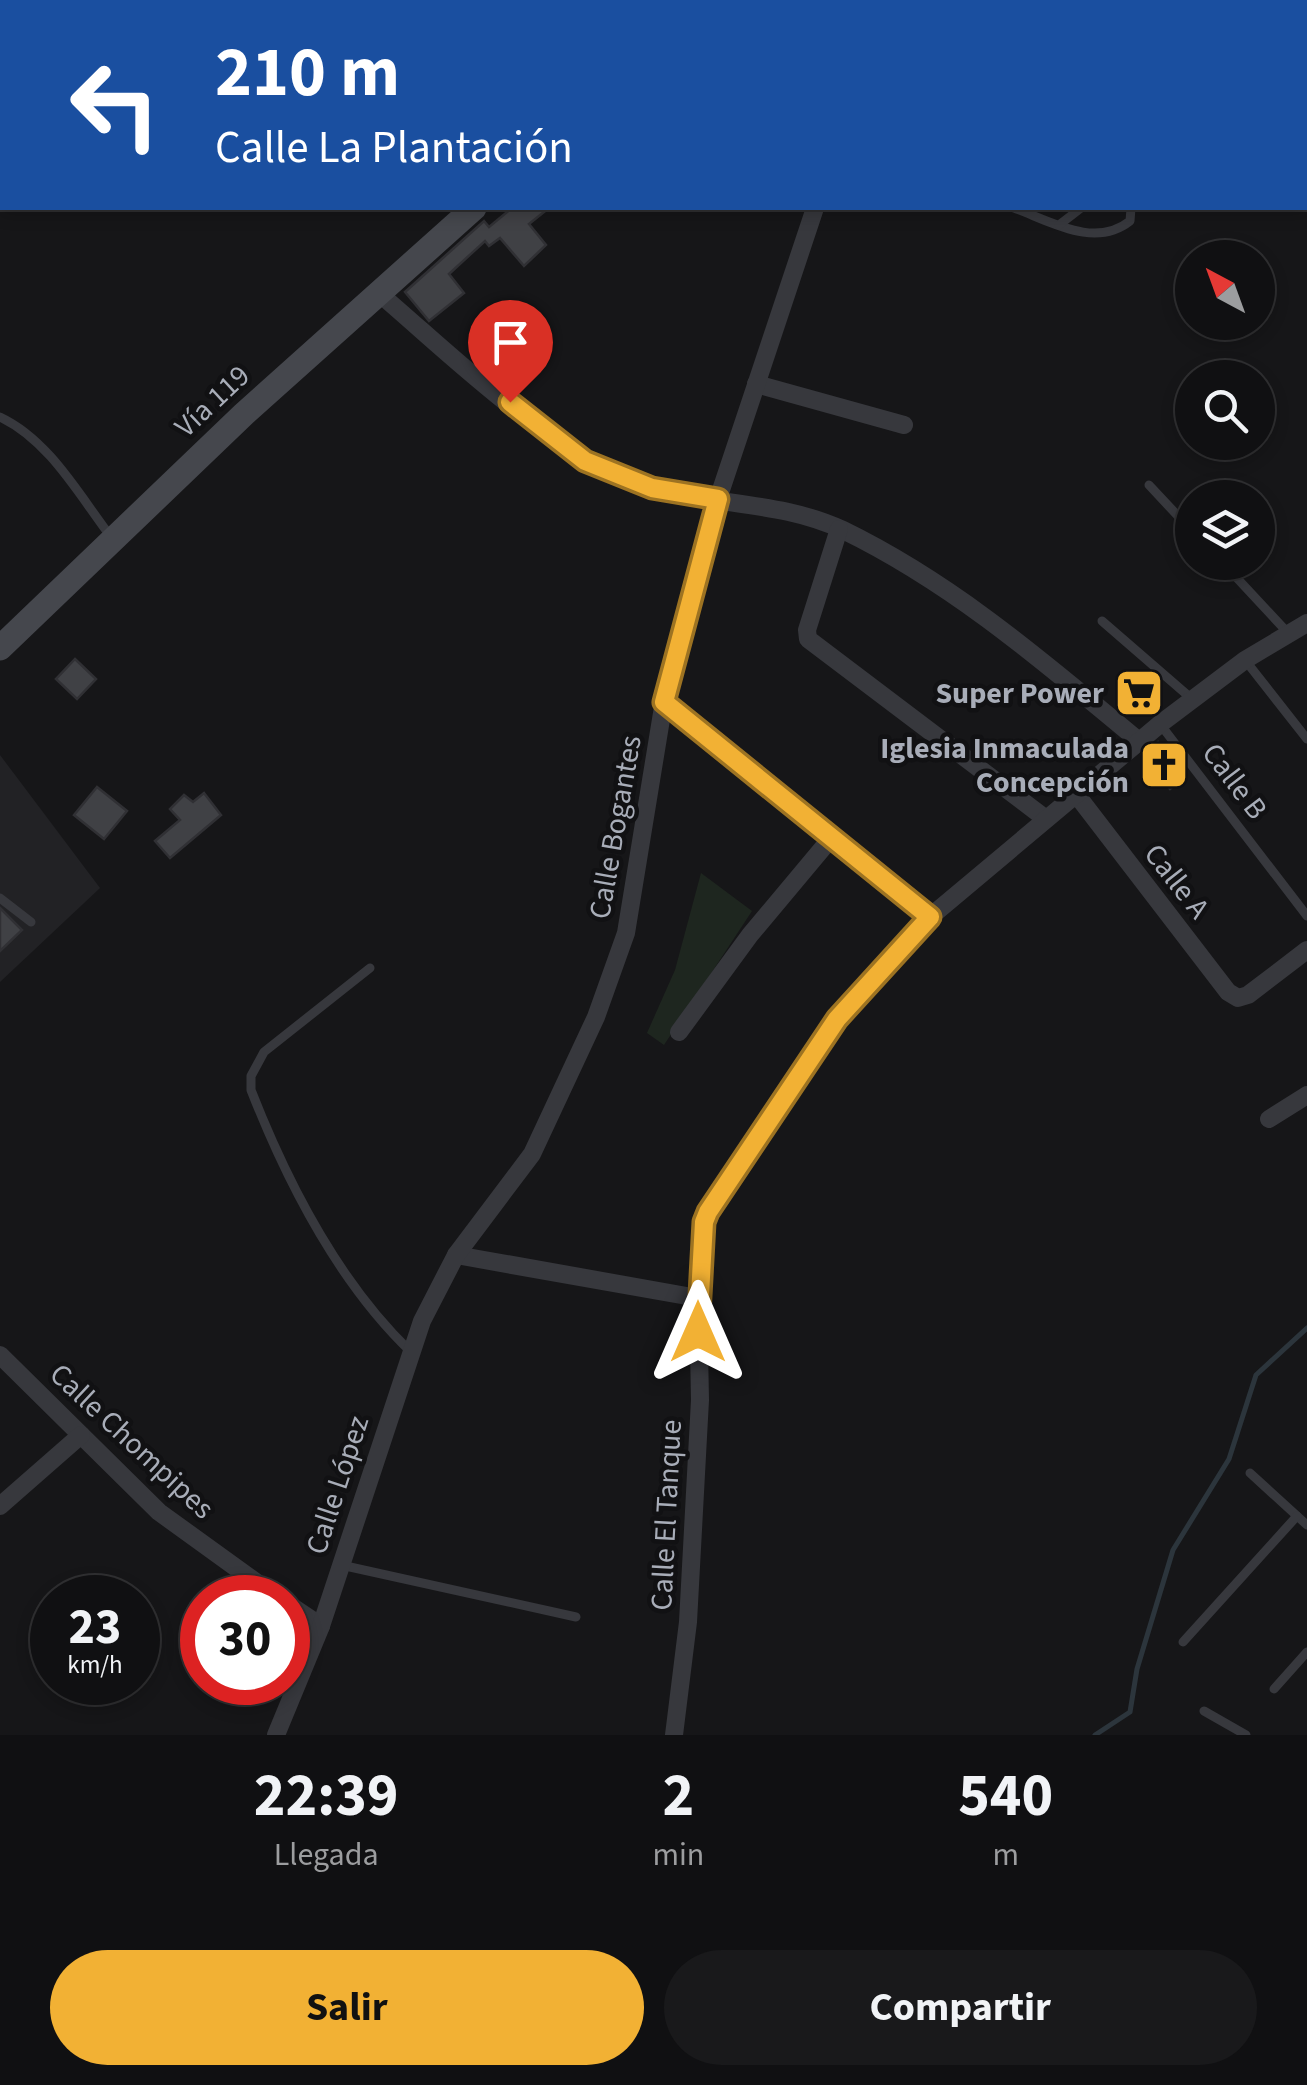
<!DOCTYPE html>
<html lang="es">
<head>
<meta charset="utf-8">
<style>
	:root { --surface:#101012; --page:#19191b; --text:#f1f3f6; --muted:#9c9d9f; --line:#303032; --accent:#f2b134 }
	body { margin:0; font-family:"Source Sans 3",sans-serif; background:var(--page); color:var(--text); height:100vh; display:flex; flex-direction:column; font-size:38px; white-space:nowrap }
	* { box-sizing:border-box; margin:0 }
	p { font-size:32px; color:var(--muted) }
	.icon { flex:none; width:55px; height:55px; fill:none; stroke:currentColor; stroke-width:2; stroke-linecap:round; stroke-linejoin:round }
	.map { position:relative; height:1735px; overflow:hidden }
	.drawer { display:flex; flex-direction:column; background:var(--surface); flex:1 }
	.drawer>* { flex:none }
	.hud { position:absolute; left:0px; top:0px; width:1308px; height:210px; box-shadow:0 5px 15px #0003,0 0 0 2px var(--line); background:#1a4fa0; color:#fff; overflow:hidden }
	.needle { width:65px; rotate:319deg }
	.tools { position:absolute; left:1175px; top:240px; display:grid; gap:20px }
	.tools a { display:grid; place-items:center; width:100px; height:100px; border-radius:50%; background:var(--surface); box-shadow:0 5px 15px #0003,0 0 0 2px var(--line); font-size:50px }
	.speed { position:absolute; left:30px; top:1575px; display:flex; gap:20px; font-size:50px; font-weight:700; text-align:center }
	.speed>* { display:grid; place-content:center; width:130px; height:130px; border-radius:50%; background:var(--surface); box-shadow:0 5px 15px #0003,0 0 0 2px var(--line); line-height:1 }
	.speed small { font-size:25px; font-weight:400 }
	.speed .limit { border:15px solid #d22; background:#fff; color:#111 }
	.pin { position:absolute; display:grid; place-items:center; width:85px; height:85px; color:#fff; margin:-102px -42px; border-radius:50% 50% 50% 0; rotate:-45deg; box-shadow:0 0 10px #0007 }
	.pin .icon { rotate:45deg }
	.me { position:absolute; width:110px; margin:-55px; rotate:0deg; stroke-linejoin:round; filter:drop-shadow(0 0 8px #0008) }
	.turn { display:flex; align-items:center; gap:35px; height:210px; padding:0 50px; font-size:45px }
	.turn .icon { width:130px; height:130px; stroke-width:2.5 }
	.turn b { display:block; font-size:70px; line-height:85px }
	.eta { display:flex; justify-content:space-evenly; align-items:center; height:170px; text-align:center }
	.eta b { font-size:60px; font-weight:700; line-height:70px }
	.action { display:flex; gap:20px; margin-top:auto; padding:20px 50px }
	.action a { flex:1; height:115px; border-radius:60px; background:var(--accent); color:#111; font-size:40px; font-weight:700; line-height:115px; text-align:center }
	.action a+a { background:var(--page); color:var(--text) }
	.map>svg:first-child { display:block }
	.built { fill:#222225 }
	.green { fill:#1e261f }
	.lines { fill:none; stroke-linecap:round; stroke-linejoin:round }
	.stream { stroke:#2c353c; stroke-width:5 }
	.building { fill:#404145; stroke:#303034; stroke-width:2.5 }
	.lane { stroke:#37383d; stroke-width:9 }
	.street { stroke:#37383d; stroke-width:18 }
	.secondary { stroke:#45474d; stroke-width:25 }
	.route-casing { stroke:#9d7322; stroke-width:25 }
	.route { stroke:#f2b134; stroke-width:18 }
	.labels { text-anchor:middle; stroke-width:9; stroke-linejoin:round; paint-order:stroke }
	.street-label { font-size:30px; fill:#a8adb8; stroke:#111113 }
	.poi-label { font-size:30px; font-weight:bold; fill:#a8adb8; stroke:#111113; text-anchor:end }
</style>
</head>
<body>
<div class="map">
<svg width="1307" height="1735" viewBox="0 0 1307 1735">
	<rect width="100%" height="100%" fill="#161618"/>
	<!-- built -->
	<polygon class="built" points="0,755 100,888 0,982"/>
	<!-- green -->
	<polygon class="green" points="701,873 752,911 664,1045 647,1033 675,970"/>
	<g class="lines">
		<!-- stream -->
		<polyline class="stream" points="1095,1735 1130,1712 1137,1669 1173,1550 1229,1459 1256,1375 1307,1328"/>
	</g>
	<!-- building -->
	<g class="building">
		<polygon points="512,208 549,208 529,224 546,245 524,266 500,238 489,246 485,241 449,274 464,293 429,321 405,292 484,221 489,227"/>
		<polygon points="75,659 96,679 77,699 56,679"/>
		<polygon points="1158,742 1185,776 1170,789 1142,755"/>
		<polygon points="97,787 127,811 104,839 74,815"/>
		<polygon points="204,793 221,815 170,858 155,841 180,820 170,809 184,795 193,802"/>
		<polygon points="0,908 22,930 0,951"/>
	</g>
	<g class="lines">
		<!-- lane -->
		<g class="lane">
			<path d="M1014,208C1050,221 1095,249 1130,221L1131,208"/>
			<polyline points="1059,225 1081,208"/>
			<path d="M0,417C49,440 79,495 111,537"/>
			<polyline points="1149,485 1192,531"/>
			<polyline points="1222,562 1289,634"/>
			<polyline points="1102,621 1192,699"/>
			<polyline points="1245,660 1307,739"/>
			<polyline points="1160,724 1307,916"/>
			<polyline points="0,898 31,922"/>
			<path d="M370,968L264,1052L251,1076V1090C287,1182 339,1283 411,1352"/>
			<polyline points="1250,1473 1307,1525"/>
			<polyline points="341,1565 576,1617"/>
			<polyline points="1183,1642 1297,1516"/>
			<polyline points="1274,1689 1307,1652"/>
			<polyline points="1204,1711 1246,1735"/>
		</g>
		<!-- street -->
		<g class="street">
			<polyline points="475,0 478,2"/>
			<polyline points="889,2 890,0"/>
			<path d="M381,295C456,359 556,459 651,487C715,506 781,501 843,530C954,584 1045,663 1139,741"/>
			<polyline points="756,384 904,425"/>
			<polyline points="839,529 807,630 808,639 1046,819"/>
			<polyline points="664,701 930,917"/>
			<polyline points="1076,794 1228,992 1238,998 1248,995 1307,950"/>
			<polyline points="679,1032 750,935 832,837"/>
			<polyline points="1269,1119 1307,1095"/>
			<polyline points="456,1255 698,1298"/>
			<polyline points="0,1355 159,1512 278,1598"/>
			<polyline points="0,1506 81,1435"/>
			<polyline points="288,1604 321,1626"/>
			<polyline points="276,1735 321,1626 422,1321 456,1255 532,1154 596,1017 626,933 664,701 718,499 815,208"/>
			<polyline points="674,1735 688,1622 700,1400 698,1298 708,1212 837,1019 930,917 1160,724 1245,660 1307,623"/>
		</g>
		<!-- secondary -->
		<g class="secondary">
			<polyline points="678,2 680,0"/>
			<polyline points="0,648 244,414 474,208"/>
		</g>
	</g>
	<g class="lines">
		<!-- route casing -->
		<g class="route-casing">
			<polyline id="route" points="510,402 585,461 652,488 718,499 664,702 930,917 837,1019 708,1212 704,1222 698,1332"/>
		</g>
		<!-- route -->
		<use href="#route" class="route"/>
	</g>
	<!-- icons -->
	<defs>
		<g id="supermarket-square" transform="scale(2.5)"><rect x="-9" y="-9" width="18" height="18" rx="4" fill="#f2b134" stroke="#111113"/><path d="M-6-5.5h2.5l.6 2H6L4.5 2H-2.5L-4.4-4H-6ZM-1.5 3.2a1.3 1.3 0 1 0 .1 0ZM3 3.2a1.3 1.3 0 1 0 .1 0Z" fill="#111"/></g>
		<g id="church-square" transform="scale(2.5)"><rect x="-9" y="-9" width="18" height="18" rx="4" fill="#f2b134" stroke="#111113"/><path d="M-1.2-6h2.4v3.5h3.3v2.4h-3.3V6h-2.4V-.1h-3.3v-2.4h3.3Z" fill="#111"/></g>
	</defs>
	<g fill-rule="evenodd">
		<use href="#supermarket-square" x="1139" y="693"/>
		<use href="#church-square" x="1164" y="765"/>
	</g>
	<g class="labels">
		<!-- street labels -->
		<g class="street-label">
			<text transform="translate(212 401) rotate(-43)" y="10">Vía 119</text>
			<text transform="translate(1235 781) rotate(53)" y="10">Calle B</text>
			<text transform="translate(615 827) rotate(-80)" y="10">Calle Bogantes</text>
			<text transform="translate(1177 881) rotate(52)" y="10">Calle A</text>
			<text transform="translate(132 1441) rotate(43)" y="10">Calle Chompipes</text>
			<text transform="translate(337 1485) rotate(-72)" y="10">Calle López</text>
			<text transform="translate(666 1515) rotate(-87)" y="10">Calle El Tanque</text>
		</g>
		<!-- poi labels -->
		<g class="poi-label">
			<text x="1104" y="703">Super Power</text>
			<text x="1129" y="758">Iglesia Inmaculada<tspan x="1129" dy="34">Concepción</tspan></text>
		</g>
	</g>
</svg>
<div class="tools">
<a><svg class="needle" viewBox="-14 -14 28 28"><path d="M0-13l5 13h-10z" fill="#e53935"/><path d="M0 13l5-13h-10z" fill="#9c9d9f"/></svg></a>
<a><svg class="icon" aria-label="search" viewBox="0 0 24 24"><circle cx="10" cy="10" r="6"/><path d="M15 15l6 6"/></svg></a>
<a><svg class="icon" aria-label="layers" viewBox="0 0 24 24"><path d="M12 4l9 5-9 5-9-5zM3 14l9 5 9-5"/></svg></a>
</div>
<div class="speed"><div>23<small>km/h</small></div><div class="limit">30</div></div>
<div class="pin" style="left:510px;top:402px;background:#d93025"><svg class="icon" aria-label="arrive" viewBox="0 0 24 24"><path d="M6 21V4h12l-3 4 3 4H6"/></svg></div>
<svg class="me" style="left:698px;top:1332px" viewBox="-20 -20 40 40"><path d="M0-17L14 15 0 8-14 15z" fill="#f2b134" stroke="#fff" stroke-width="4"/></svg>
<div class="hud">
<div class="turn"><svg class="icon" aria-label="left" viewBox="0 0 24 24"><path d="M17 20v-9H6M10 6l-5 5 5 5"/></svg><div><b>210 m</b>Calle La Plantación</div></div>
</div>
</div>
<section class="drawer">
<div class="eta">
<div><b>22:39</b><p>Llegada</p></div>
<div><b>2</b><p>min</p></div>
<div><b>540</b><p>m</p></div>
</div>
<div class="action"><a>Salir</a><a>Compartir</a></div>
</section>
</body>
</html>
